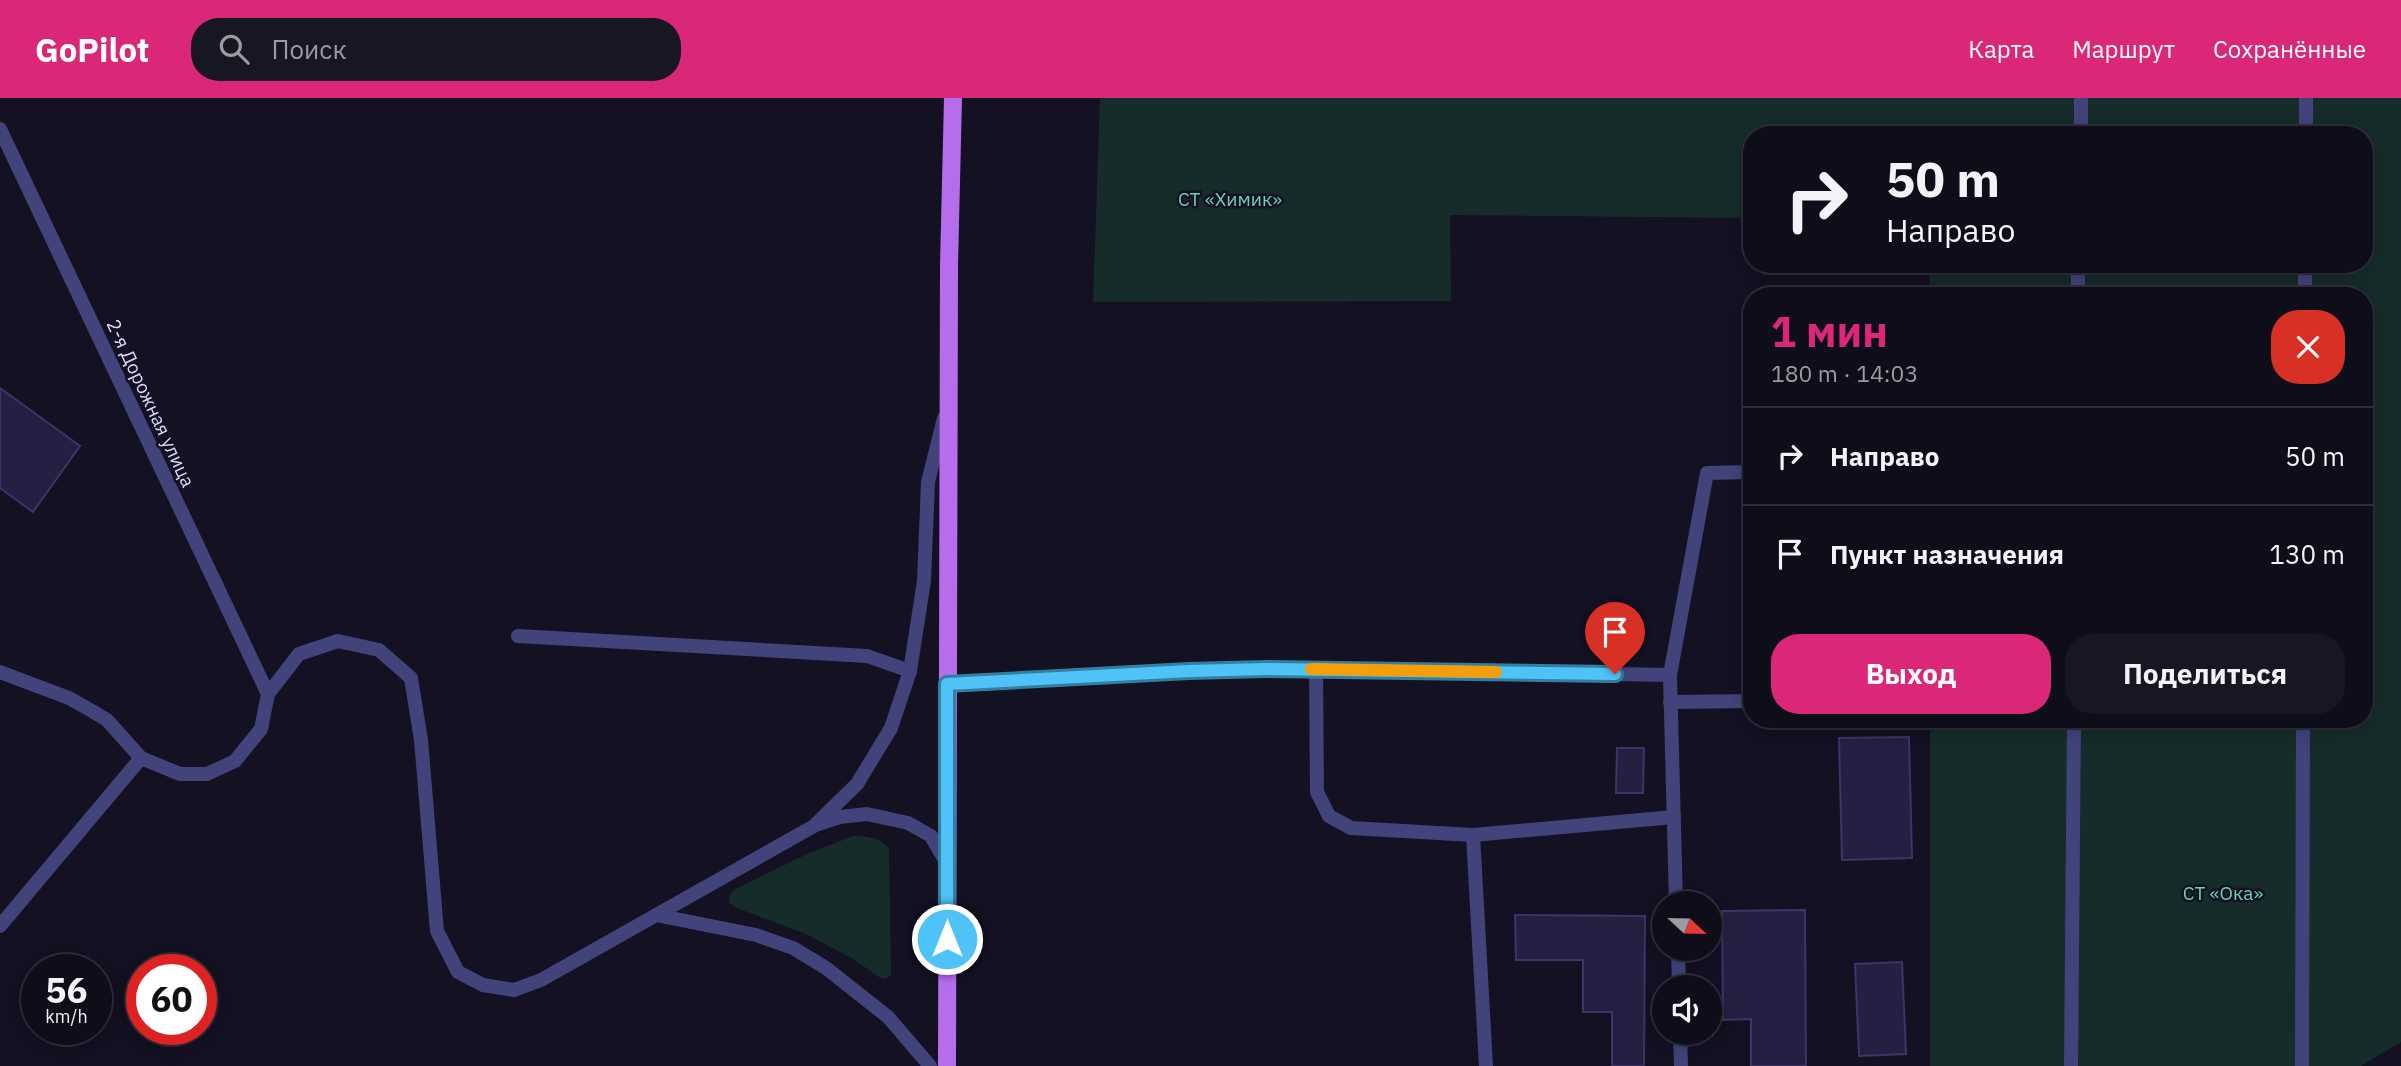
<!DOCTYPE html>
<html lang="ru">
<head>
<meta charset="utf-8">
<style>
	:root { --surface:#0e0d1a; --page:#171623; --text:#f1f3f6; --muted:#9b9ca2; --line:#2e2d39; --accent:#db2777 }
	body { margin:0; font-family:"IBM Plex Sans",sans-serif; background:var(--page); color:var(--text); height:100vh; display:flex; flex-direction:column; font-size:26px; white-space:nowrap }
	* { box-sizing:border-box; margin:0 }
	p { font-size:23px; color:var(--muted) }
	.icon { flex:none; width:38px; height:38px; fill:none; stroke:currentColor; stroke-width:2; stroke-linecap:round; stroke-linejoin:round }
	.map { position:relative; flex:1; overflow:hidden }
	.panel { position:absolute; left:1743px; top:189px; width:630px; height:441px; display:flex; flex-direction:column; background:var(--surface); border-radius:28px; box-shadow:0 4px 18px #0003,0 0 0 2px var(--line) }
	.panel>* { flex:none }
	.top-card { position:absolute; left:1743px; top:28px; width:630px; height:147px; border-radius:28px; box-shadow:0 4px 18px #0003,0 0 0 2px var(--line); background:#0e0d1a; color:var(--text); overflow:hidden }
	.needle { width:46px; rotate:112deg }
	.fabs { position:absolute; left:1652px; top:793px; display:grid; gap:14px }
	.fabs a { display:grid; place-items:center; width:70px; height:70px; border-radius:50%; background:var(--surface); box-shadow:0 4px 18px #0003,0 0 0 2px var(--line); font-size:35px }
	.speed { position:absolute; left:21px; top:856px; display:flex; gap:14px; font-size:35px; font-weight:700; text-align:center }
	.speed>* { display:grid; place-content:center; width:91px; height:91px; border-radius:50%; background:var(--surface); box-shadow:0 4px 18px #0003,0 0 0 2px var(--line); line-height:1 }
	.speed small { font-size:18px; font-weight:400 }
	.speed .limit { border:10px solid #d22; background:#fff; color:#111 }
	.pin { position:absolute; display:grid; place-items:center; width:60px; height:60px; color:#fff; margin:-72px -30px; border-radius:50% 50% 50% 0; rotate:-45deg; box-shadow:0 0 7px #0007 }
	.pin .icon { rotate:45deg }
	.me { position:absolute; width:77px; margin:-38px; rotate:0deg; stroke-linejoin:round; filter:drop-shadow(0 0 5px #0008) }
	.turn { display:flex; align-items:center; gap:24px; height:147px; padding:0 28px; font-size:32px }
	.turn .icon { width:91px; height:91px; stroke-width:2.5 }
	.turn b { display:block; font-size:49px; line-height:60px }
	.round { display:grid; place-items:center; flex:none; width:74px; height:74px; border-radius:28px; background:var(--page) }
	.head { display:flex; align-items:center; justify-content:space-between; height:119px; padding:0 28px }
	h1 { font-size:42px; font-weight:700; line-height:52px; color:var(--accent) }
	.action { display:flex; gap:14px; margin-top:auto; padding:14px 28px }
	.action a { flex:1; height:80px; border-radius:28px; background:var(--accent); color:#fff; font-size:28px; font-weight:700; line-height:80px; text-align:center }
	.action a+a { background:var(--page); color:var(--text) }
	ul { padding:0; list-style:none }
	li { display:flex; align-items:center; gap:21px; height:98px; padding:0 28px; border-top:2px solid var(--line) }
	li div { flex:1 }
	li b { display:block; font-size:26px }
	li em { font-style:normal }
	header { display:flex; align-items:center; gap:42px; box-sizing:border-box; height:98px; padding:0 35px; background:var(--accent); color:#fff }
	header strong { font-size:33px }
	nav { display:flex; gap:38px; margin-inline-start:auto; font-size:24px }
	.search { width:490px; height:63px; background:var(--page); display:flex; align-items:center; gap:18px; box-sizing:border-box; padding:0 24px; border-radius:28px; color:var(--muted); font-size:26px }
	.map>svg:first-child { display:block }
	.green { fill:#152c2a }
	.building { fill:#252041; stroke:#3c356a; stroke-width:2 }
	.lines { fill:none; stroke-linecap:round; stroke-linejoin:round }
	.service { stroke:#42437b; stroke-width:14 }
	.minor { stroke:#42437b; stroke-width:14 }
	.primary { stroke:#b56dec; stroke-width:18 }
	.route-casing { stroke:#337fa1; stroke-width:18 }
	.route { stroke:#4fc3f7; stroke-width:12 }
	.slow { stroke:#f59e0b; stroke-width:12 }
	.labels { text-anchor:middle; stroke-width:5; stroke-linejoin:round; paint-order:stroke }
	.park-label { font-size:19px; fill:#6dd1b2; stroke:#131122 }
	.street-label { font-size:19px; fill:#dad8fa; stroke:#131122 }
</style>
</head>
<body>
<header>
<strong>GoPilot</strong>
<div class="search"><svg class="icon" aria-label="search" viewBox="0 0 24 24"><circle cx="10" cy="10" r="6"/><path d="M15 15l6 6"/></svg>Поиск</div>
<nav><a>Карта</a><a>Маршрут</a><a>Сохранённые</a></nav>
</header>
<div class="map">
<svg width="2401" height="968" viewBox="0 0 2401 968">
	<rect width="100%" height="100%" fill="#131122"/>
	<!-- green -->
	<g class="green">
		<polygon points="1100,0 2401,0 2401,944 2361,968 1930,968 1930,621 2364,621 2364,198 1930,198 1930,166 2364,166 2364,37 1752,37 1752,120 1450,117 1451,203 1093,204"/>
		<path d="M853,738C868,738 878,739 889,750L891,877L886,881L879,879L853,861L808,837L734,809L729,804L730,796L735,791L807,756Z"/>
	</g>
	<!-- building -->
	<g class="building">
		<polygon points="0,290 80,348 33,414 0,390"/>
		<polygon points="1909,639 1912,760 1842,762 1839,640"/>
		<polygon points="1617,650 1644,650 1643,695 1616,695"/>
		<polygon points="1805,812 1806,968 1751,968 1751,921 1723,922 1722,813"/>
		<polygon points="1515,817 1645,818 1644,968 1612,968 1612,914 1583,914 1583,862 1516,862"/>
		<polygon points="1902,864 1906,956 1859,958 1855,866"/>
	</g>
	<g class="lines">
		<!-- service -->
		<g class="service">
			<polyline points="2081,37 2081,0"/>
			<polyline points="2306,37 2306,0"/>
			<polyline points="2078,198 2078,166"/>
			<polyline points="2305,198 2305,166"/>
			<polyline points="518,538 867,558 910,573"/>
			<polyline points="1316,571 1317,694 1329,718 1351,730 1473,737 1674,719"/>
			<polyline points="0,574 69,600 92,613 107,622 141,660 180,676 207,676 235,663 261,631 268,596"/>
			<polyline points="1670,577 1707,375 1752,374"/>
			<polyline points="947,586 1189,573 1316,571 1670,577 1676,805"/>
			<polyline points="1670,604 1752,603"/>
			<polyline points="1473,737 1486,968"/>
			<polyline points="0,828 141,660"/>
			<polyline points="1678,850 1679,889"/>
			<polyline points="1680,934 1681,968"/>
			<polyline points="2071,968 2074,621"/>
			<polyline points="2302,968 2303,621"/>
		</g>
		<!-- minor -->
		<g class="minor">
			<polyline points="0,31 268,596 299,556 338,543 379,552 411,580 421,642 437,833 458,874 483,887 514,892 541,882 814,728 857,686 891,630 910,573 924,483 928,384 944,320"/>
			<polyline points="818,726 840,719 867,716 908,725 931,738 946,764"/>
			<polyline points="656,817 756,837 793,850 826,870 888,919 930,968"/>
		</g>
		<!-- primary -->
		<polyline class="primary" points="947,968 949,167 953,0"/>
	</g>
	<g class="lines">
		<!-- route casing -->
		<g class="route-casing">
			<polyline id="route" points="947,841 947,586 1189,573 1265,571 1615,576"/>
		</g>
		<!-- route -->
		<use href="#route" class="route"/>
		<!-- slow -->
		<polyline class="slow" points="1311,571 1496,574"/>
	</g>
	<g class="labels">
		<!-- park labels -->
		<g class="park-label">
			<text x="1230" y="108">СТ «Химик»</text>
			<text x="2223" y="802">СТ «Ока»</text>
		</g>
		<!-- street labels -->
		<g class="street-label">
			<text transform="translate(151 305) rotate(65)" y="7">2-я Дорожная улица</text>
		</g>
	</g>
</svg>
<div class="fabs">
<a><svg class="needle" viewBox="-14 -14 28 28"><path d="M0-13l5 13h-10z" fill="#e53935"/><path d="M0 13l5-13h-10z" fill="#9b9ca2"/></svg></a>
<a><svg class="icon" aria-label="sound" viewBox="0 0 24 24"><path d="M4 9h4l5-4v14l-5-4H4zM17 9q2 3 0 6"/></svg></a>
</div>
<div class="speed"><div>56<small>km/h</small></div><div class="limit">60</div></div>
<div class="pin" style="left:1615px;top:576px;background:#d93025"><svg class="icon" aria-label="arrive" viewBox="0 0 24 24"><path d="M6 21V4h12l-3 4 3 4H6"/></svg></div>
<svg class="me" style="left:947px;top:841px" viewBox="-20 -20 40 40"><circle r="17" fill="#4fc3f7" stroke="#fff" stroke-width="3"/><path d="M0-11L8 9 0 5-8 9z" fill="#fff"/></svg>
<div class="top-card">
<div class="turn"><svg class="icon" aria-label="right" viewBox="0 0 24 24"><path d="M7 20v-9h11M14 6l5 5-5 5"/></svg><div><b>50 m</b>Направо</div></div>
</div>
<section class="panel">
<div class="head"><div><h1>1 мин</h1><p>180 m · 14:03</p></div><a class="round" style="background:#d93025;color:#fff"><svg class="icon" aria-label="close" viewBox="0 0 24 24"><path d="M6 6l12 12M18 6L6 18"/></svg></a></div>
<ul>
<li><svg class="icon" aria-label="right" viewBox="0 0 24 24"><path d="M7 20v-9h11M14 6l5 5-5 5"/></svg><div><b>Направо</b></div><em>50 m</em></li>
<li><svg class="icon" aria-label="arrive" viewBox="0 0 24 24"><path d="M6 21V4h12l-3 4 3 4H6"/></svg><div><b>Пункт назначения</b></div><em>130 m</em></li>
</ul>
<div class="action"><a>Выход</a><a>Поделиться</a></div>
</section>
</div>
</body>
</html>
